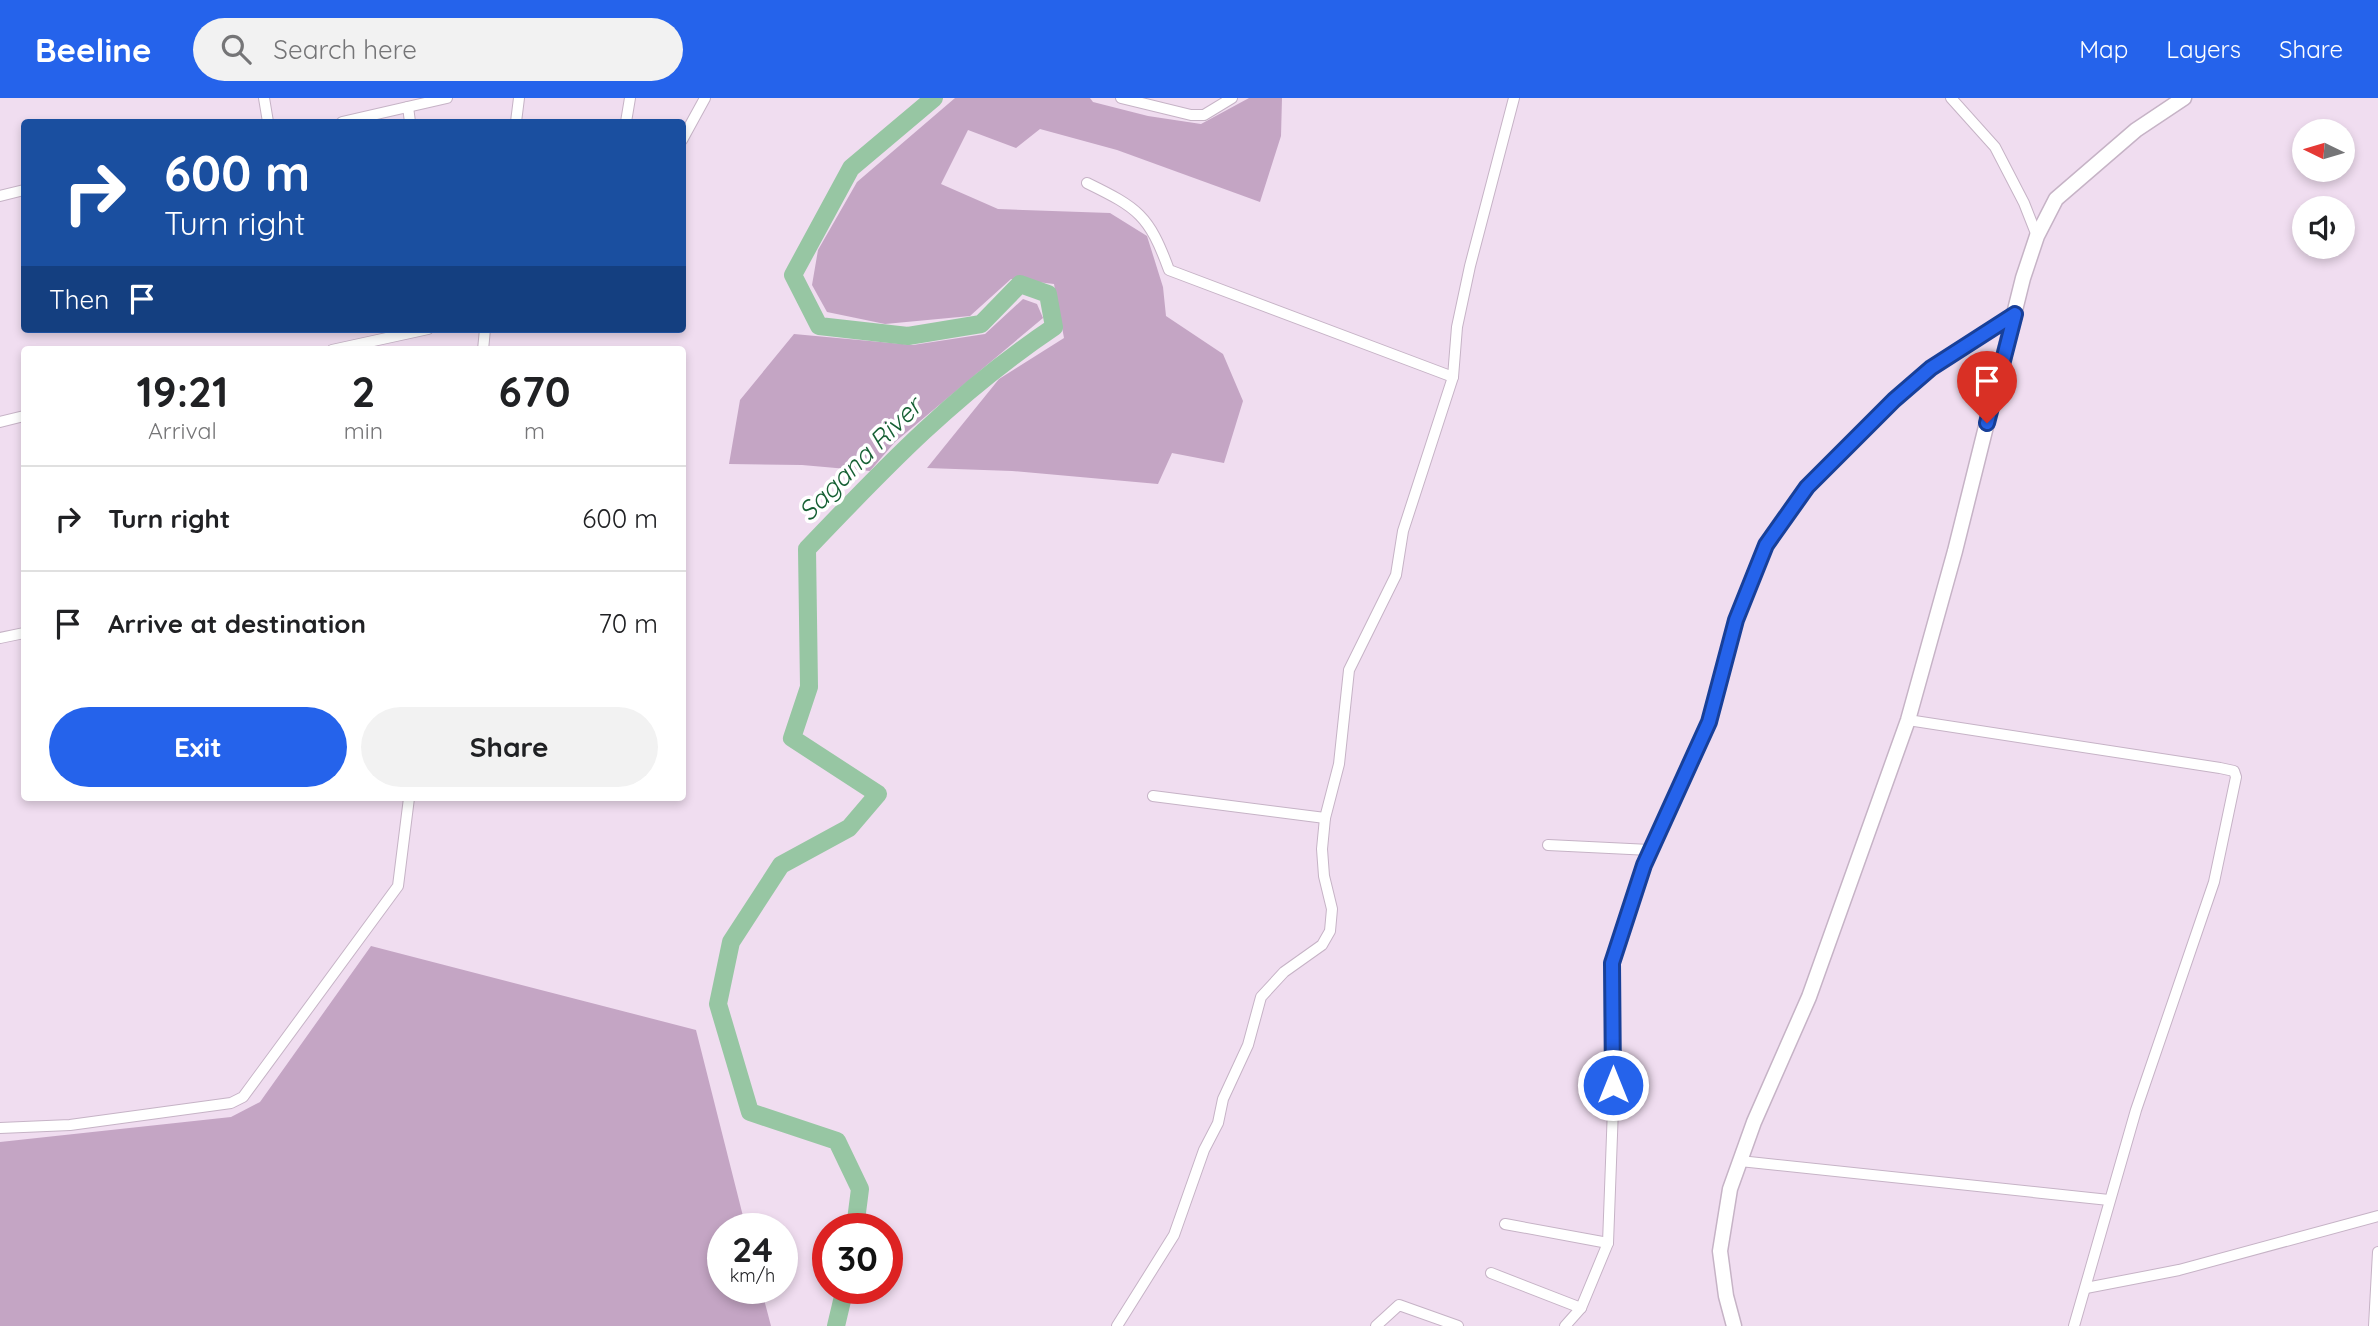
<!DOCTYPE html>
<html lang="en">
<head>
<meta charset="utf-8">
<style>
	:root { --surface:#fff; --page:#f2f2f2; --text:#202124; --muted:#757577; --line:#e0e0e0; --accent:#2563eb }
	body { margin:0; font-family:Quicksand,sans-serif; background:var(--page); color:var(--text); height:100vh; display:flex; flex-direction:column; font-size:26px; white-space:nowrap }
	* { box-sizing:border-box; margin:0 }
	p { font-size:23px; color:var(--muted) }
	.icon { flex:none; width:38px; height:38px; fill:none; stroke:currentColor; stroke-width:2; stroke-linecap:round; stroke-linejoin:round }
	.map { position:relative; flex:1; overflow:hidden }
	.sheet { position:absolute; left:21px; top:248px; width:665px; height:455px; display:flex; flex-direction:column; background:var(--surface); border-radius:7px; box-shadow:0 4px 10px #0003 }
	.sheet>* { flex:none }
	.banner { position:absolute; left:21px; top:21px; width:665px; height:214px; border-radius:7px; box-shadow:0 4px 10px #0003; background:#1a4fa0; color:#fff; overflow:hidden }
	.needle { width:46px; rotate:275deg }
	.buttons { position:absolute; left:2292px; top:21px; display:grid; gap:14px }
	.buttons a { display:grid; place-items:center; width:63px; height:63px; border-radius:50%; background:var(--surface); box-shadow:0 4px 10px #0003; font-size:35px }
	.speed { position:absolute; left:707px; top:1115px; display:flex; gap:14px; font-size:35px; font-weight:700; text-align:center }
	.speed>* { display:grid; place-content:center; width:91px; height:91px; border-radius:50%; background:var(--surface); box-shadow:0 4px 10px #0003; line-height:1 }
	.speed small { font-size:18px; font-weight:400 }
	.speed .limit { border:10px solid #d22; background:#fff; color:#111 }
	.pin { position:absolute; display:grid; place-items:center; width:60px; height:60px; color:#fff; margin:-72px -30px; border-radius:50% 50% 50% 0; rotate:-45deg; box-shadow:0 0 7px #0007 }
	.pin .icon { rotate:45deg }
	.me { position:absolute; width:77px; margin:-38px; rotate:0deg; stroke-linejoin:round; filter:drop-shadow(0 0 5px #0008) }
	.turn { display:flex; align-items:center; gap:24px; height:147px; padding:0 28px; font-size:32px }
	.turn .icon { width:91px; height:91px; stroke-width:2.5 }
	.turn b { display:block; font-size:49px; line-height:60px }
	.then { display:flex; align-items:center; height:66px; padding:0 28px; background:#0003; gap:14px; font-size:26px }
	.eta { display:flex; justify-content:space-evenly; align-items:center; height:119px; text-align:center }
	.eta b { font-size:42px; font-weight:700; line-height:49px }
	.primary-button { display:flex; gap:14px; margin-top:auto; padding:14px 28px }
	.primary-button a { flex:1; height:80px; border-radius:42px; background:var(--accent); color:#fff; font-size:28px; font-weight:700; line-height:80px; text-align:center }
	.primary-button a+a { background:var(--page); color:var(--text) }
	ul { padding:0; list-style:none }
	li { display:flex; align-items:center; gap:21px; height:105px; padding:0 28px; border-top:2px solid var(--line) }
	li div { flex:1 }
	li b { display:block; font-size:26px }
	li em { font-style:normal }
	header { display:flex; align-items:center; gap:42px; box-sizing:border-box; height:98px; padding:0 35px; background:var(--accent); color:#fff }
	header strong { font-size:33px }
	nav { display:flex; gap:38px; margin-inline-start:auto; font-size:24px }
	.search { width:490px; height:63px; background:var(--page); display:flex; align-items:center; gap:18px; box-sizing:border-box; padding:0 24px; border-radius:38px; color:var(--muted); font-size:26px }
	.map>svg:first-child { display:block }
	.green { fill:#c4a5c4 }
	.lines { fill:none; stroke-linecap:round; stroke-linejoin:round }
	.river { stroke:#97c6a3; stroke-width:18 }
	.street-casing { stroke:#c6b3c6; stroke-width:12 }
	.secondary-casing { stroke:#c6b3c6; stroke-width:17 }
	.street { stroke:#fff; stroke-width:10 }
	.secondary { stroke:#fff; stroke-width:14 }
	.route-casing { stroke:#184099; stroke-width:18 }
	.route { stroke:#2563eb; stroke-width:12 }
	.labels { text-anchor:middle; stroke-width:7; stroke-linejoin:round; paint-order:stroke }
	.water-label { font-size:26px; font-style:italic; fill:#155f33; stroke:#fff }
</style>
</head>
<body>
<header>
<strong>Beeline</strong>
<div class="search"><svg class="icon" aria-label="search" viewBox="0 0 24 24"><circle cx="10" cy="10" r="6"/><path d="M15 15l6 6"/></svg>Search here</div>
<nav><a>Map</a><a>Layers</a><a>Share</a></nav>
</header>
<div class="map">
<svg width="2378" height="1228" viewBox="0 0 2378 1228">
	<rect width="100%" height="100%" fill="#f0ddf0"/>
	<!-- green -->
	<g class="green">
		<polygon points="955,0 1090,0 1093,4 1148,18 1201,26 1249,0 1282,0 1281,38 1260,104 1117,52 1040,31 1016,50 968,32 941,86 998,111 1110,115 1147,138 1163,189 1166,218 1223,256 1243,303 1224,365 1172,355 1158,386 1012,373 927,370 999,281 1064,240 1054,186 1011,181 970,218 885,226 827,214 812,187 818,152 857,84"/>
		<polygon points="1023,201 1037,206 1043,220 895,344 870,373 802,367 729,366 740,302 794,236 913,247 985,236"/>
		<polygon points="371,848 696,932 746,1130 723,1130 723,1190 761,1190 771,1228 0,1228 0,1044 231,1019 260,1004"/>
	</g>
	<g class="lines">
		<!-- river -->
		<g class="river">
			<path d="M855,1130L860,1091L837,1043L750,1014L718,906L731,844L781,767L849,730L878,696L792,640L809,589L807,451C886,368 957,294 1054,229L1048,196L1020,186L981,226L908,238L819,228L793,177L851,70L934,0"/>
			<polyline points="836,1228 845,1190"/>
		</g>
		<!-- street casing -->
		<g class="street-casing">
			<g id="street">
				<polyline points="264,0 268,24"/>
				<polyline points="1121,0 1191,17 1204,17 1232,0"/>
				<polyline points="1951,0 1995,49 2024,105 2037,138"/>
				<polyline points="408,9 410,24"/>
				<polyline points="342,24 447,0"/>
				<polyline points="516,24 519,0"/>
				<polyline points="626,24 630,0"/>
				<polyline points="682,42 705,0"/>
				<path d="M1087,85C1138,110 1149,117 1169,172L1453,279"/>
				<polyline points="0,98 24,92"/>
				<polyline points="332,252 428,231"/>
				<polyline points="483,252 485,231"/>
				<polyline points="0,324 24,318"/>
				<polyline points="0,540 24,535"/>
				<polyline points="1908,622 2220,670 2234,673 2236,679 2214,784 2136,1012 2074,1228"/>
				<polyline points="1153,698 1325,720"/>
				<polyline points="1548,747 1650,752"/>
				<polyline points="0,1030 70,1027 231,1005 243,999 398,788 409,700"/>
				<polyline points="1740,1063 2109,1102"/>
				<polyline points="1505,1126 1608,1145"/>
				<polyline points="1491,1175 1581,1210"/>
				<polyline points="2086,1190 2179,1172 2378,1118"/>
				<polyline points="1117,1228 1174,1137 1204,1052 1218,1025 1223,1001 1248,947 1261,899 1284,874 1322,847 1330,833 1332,811 1324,778 1322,751 1325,720 1339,666 1349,572 1396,477 1403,433 1453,279 1457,229 1470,168 1514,0"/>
				<polyline points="1376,1228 1399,1207 1458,1228"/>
				<polyline points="1565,1228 1581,1210 1608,1145 1613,1010 1612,865 1644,767 1709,624 1752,475 1766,447 1807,389 1894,302 1931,270 2014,217"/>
				<polyline points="2374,1228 2378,1154"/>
			</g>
		</g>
		<!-- secondary casing -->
		<g class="secondary-casing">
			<polyline id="secondary" points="1734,1228 1726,1198 1720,1153 1730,1091 1754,1024 1809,899 1908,622 1955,453 2023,180 2037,138 2056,101 2136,32 2184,0"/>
		</g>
		<!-- street -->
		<use href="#street" class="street"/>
		<!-- secondary -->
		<use href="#secondary" class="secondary"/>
	</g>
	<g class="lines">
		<!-- route casing -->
		<g class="route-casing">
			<polyline id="route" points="1613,987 1612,865 1644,767 1709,624 1736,522 1766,447 1807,389 1894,302 1931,270 2015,216 1987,325"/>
		</g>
		<!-- route -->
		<use href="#route" class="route"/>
	</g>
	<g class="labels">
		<!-- water labels -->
		<g class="water-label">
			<text transform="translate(860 361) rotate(-45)" y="9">Sagana River</text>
		</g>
	</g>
</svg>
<div class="buttons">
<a><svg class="needle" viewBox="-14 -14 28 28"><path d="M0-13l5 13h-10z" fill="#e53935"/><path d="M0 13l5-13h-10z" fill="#757577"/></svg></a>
<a><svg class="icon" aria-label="sound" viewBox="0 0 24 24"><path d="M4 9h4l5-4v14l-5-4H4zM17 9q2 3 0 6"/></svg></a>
</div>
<div class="speed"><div>24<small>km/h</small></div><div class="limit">30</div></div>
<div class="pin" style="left:1987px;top:325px;background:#d93025"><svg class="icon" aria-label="arrive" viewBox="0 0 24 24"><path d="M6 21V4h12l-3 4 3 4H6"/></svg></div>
<svg class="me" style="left:1613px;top:987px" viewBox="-20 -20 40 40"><circle r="17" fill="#2563eb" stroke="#fff" stroke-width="3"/><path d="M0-11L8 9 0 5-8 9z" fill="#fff"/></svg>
<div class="banner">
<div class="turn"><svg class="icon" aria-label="right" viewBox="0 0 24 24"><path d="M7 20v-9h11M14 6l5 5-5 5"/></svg><div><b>600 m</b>Turn right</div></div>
<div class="then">Then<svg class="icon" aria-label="arrive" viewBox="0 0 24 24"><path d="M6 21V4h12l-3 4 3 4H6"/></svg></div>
</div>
<section class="sheet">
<div class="eta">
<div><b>19:21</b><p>Arrival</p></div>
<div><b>2</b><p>min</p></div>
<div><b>670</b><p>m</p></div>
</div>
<ul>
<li><svg class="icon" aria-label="right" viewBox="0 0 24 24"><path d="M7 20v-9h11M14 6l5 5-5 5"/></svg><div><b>Turn right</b></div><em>600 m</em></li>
<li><svg class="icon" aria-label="arrive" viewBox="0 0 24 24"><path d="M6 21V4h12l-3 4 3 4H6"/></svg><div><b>Arrive at destination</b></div><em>70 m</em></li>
</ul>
<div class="primary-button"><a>Exit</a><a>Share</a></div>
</section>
</div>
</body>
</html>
